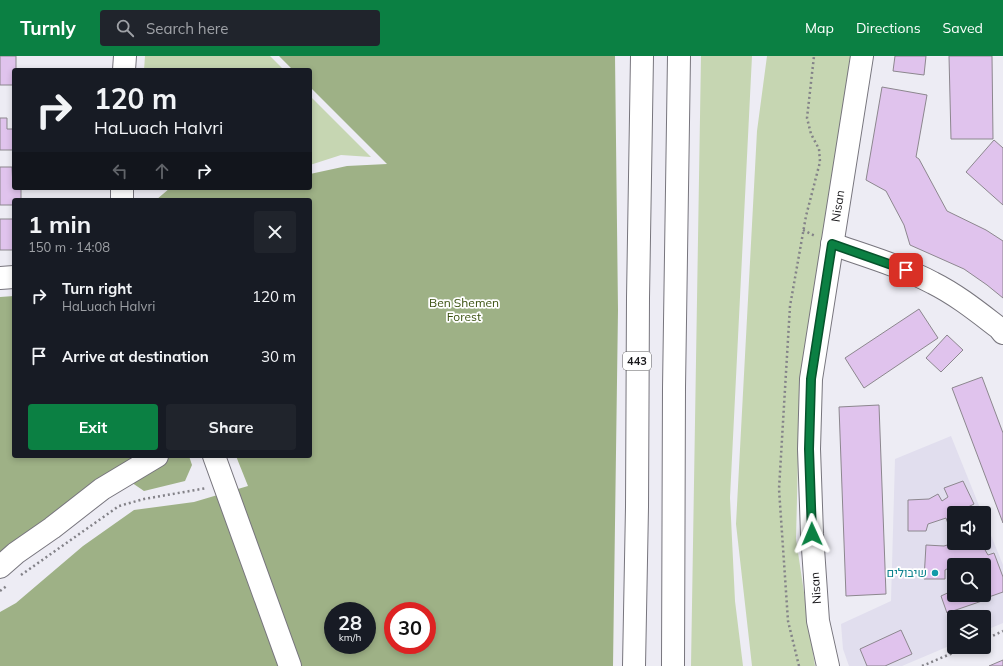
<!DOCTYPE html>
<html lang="en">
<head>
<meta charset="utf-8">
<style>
	:root { --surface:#171b24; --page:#20242c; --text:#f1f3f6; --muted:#9ea1a6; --accent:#0b8043 }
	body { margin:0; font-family:Mulish,Heebo,sans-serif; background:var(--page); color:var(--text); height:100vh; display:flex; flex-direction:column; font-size:15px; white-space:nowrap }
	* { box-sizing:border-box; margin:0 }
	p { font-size:13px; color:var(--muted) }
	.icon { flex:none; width:22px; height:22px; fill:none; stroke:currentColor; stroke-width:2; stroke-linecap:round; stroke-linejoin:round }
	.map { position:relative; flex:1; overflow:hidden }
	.side { position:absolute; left:12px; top:142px; width:300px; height:260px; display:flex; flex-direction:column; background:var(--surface); border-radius:4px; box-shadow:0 2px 6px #0003 }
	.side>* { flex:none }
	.banner { position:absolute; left:12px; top:12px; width:300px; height:122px; border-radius:4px; box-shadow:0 2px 6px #0003; background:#171b24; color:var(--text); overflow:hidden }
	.controls { position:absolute; left:947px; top:450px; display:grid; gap:8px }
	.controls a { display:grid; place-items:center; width:44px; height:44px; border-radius:4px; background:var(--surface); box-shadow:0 2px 6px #0003; font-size:20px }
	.speed { position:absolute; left:324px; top:546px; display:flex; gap:8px; font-size:20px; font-weight:700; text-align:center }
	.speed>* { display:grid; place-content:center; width:52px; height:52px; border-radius:50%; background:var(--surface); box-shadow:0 2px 6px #0003; line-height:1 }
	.speed small { font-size:10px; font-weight:400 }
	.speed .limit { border:6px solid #d22; background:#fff; color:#111 }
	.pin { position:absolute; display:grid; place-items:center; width:34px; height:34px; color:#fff; margin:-17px; border-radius:8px; box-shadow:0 2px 6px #0006 }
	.me { position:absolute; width:44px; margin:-22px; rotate:359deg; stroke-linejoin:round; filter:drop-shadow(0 0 3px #0008) }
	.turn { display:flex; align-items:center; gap:14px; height:84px; padding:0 16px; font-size:18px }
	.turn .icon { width:52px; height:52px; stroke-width:2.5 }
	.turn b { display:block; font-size:28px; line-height:34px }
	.lanes { display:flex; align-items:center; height:38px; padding:0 16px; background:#0003; justify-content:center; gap:20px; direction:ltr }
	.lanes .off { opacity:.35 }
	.round { display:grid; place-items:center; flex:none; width:42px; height:42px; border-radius:4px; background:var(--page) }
	.summary { display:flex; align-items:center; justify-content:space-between; height:68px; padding:0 16px }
	h1 { font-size:24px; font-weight:700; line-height:30px }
	.button { display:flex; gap:8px; margin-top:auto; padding:8px 16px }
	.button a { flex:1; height:46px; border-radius:4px; background:var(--accent); color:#fff; font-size:16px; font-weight:700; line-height:46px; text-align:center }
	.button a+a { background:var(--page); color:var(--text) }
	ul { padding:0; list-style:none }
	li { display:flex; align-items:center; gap:12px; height:60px; padding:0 16px }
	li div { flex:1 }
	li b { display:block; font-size:15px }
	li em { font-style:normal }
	header { display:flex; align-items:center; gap:24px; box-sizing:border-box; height:56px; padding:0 20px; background:var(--accent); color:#fff }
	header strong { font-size:19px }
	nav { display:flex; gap:22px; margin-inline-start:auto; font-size:14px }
	.search { width:280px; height:36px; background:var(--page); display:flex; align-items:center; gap:10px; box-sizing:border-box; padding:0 14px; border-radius:4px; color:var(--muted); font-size:15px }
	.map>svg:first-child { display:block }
	.built { fill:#e1deee; fill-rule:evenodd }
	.green { fill:#c6d6b2 }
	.forest { fill:#9eb186; fill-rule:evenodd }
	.building { fill:#e0c3ed; stroke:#8c878e }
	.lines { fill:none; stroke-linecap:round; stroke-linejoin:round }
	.minor-casing { stroke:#77757d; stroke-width:24 }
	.major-casing { stroke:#77757d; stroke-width:24 }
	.highway-casing { stroke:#77757d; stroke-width:24 }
	.path { stroke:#838288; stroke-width:2.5; stroke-dasharray:2 3; stroke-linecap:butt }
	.minor { stroke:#fff; stroke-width:22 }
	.major { stroke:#fff; stroke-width:22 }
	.highway { stroke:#fff; stroke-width:22 }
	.route-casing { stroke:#07532c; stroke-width:10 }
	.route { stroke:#0b8043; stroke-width:7 }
	.culture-dot { fill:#0f9aa8; stroke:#fff; stroke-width:1.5 }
	.labels { text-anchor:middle; stroke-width:3.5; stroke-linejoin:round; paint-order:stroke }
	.shield { fill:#fff; stroke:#5d5c5e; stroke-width:1 }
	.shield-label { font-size:11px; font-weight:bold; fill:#171619 }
	.street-label { font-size:12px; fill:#171619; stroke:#fff }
	.park-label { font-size:12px; fill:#3a5110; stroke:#fff }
	.culture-label { font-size:12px; fill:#0d838f; stroke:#fff; text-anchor:end }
</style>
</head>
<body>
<header>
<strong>Turnly</strong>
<div class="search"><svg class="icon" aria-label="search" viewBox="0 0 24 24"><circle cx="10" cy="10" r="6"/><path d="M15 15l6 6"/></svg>Search here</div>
<nav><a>Map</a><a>Directions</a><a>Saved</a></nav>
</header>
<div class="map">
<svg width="1003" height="610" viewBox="0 0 1003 610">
	<rect width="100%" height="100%" fill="#edecf4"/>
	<!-- built -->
	<path class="built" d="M951,380L982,457H954V487H984V462L1003,509V567L984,575V561H954V588L902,610H849L843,593L841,568L891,545L895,403ZM954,509H984V539H954Z"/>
	<!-- green -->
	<g class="green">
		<polygon points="145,0 270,0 284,14 144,14"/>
		<polygon points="701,0 752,0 730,442 735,545 743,610 691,610"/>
		<polygon points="767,0 852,0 800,320 796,483 815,610 752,610 736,468 757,75"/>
		<polygon points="310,40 371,101 341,99 310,109"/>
	</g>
	<!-- forest -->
	<g class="forest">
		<path d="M279,0H615L618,254L613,610H0V556L16,547L83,490L134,454L194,446L248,430L236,400H310V144H156L170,132H310V118L347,110L387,108L310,31V14H293ZM333,555H367V589H333ZM393,555H427V589H393Z"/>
		<polygon points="14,240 14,400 189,400 192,409 185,425 144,435 122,420 0,501 0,241"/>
	</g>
	<!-- building -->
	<g class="building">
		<polygon points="0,0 16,0 16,14 14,14 14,29 0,29"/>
		<polygon points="895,0 926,0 924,19 893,15"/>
		<polygon points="949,0 992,0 993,83 951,83"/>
		<polygon points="882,31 927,39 916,101 919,103 947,155 986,174 1003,185 1003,242 987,229 964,213 910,189 904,169 886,135 866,124"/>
		<polygon points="0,62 7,62 7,73 14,73 14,94 0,94"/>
		<polygon points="994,84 1003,92 1003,149 966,116"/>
		<polygon points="0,111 12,111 13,131 21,132 21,144 14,144 14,149 0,149"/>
		<rect x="0" y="163" width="14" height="31"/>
		<polygon points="919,253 938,282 864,332 845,302"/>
		<polygon points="947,279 963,294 941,316 926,302"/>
		<polygon points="982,321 1003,377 1003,467 952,332"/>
		<polygon points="879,349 886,538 846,540 839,351"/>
		<polygon points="963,425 974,448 968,451 970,457 954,457 954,485 946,462 928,468 926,475 908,475 908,444 929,443 938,438 942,445 948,441 944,432"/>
		<polygon points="954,487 981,487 988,499 994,497 1003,521 1003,536 986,542 984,537 984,509 954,509 945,514 945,523 924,523 926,489 944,490"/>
		<polygon points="954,534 954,539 979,539 982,545 947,557 941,540"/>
		<polygon points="901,574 912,598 885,610 867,610 860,593"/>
		<polygon points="1003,604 1003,610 989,610"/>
	</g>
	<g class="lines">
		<!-- minor casing -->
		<g class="minor-casing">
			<g id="minor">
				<polyline points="124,14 125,0"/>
				<polyline points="122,132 122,144"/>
				<path d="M832,188C866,200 901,210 933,227C957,239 978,256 999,272L1003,277"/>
				<polyline points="0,222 14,221"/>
				<polyline points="0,511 16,497 52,472 102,433 157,400"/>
				<polyline points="828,610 818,565 812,478 809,393 811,323 862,0"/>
			</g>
		</g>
		<!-- major casing -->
		<g class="major-casing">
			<polyline id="major" points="214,400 290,610"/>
		</g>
		<!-- highway casing -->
		<g class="highway-casing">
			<g id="highway">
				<polyline points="634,610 637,451 638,242 642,0"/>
				<polyline points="673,610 674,332 679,0"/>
			</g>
		</g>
		<!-- path -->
		<g class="path">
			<polyline points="803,174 815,180"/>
			<polyline points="21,519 119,450 144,443 207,432"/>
			<polyline points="0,535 8,529"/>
			<polyline points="984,584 1003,575"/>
			<polyline points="799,610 788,565 779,433 790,250 806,160 820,106 819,93 811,78 807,62 814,0"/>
			<polyline points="922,610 967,591"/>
		</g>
		<!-- minor -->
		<use href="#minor" class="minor"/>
		<!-- major -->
		<use href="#major" class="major"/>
		<!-- highway -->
		<use href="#highway" class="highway"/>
	</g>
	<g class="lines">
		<!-- route casing -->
		<g class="route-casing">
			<polyline id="route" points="812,478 809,393 811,323 832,188 906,214"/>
		</g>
		<!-- route -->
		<use href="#route" class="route"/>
	</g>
	<!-- markers -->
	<circle class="culture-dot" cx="935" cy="517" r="4"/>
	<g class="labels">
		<!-- shield labels -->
		<rect class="shield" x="623" y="296" width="28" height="18" rx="3"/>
		<g class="shield-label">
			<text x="637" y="309">443</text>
		</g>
		<!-- street labels -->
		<g class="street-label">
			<text transform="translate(838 150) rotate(-81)" y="4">Nisan</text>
			<text transform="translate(816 532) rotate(-94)" y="4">Nisan</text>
		</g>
		<!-- park labels -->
		<g class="park-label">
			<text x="464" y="251">Ben Shemen<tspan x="464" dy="14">Forest</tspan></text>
		</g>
		<!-- culture labels -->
		<g class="culture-label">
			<text x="927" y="521">שיבולים</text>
		</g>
	</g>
</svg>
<div class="controls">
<a><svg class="icon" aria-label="sound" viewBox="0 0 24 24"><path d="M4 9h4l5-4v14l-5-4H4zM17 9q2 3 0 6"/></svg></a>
<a><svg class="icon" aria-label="search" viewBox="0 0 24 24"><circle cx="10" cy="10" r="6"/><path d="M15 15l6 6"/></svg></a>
<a><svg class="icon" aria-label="layers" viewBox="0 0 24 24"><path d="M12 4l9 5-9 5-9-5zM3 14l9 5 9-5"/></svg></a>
</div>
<div class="speed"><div>28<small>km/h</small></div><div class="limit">30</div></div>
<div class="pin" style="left:906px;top:214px;background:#d93025"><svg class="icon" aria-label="arrive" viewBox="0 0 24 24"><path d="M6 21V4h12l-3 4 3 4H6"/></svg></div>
<svg class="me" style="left:812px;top:478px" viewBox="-20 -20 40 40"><path d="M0-17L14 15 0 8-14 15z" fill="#0b8043" stroke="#fff" stroke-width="4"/></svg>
<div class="banner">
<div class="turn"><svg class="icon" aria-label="right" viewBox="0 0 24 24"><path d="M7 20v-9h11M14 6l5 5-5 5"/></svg><div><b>120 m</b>HaLuach HaIvri</div></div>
<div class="lanes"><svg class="icon off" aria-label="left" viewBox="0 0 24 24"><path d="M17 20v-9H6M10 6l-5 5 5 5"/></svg><svg class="icon off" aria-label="ahead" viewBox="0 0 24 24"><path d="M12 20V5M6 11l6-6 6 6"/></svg><svg class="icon" aria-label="right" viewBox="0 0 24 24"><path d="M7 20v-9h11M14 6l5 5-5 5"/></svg></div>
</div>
<section class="side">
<div class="summary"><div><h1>1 min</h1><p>150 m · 14:08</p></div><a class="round"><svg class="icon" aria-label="close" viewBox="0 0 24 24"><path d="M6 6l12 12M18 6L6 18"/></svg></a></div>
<ul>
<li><svg class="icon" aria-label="right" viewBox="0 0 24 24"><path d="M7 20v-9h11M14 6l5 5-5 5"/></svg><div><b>Turn right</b><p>HaLuach HaIvri</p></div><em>120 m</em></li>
<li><svg class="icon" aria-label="arrive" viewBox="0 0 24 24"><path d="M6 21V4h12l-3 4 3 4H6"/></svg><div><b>Arrive at destination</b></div><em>30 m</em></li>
</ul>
<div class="button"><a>Exit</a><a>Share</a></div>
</section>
</div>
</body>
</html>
